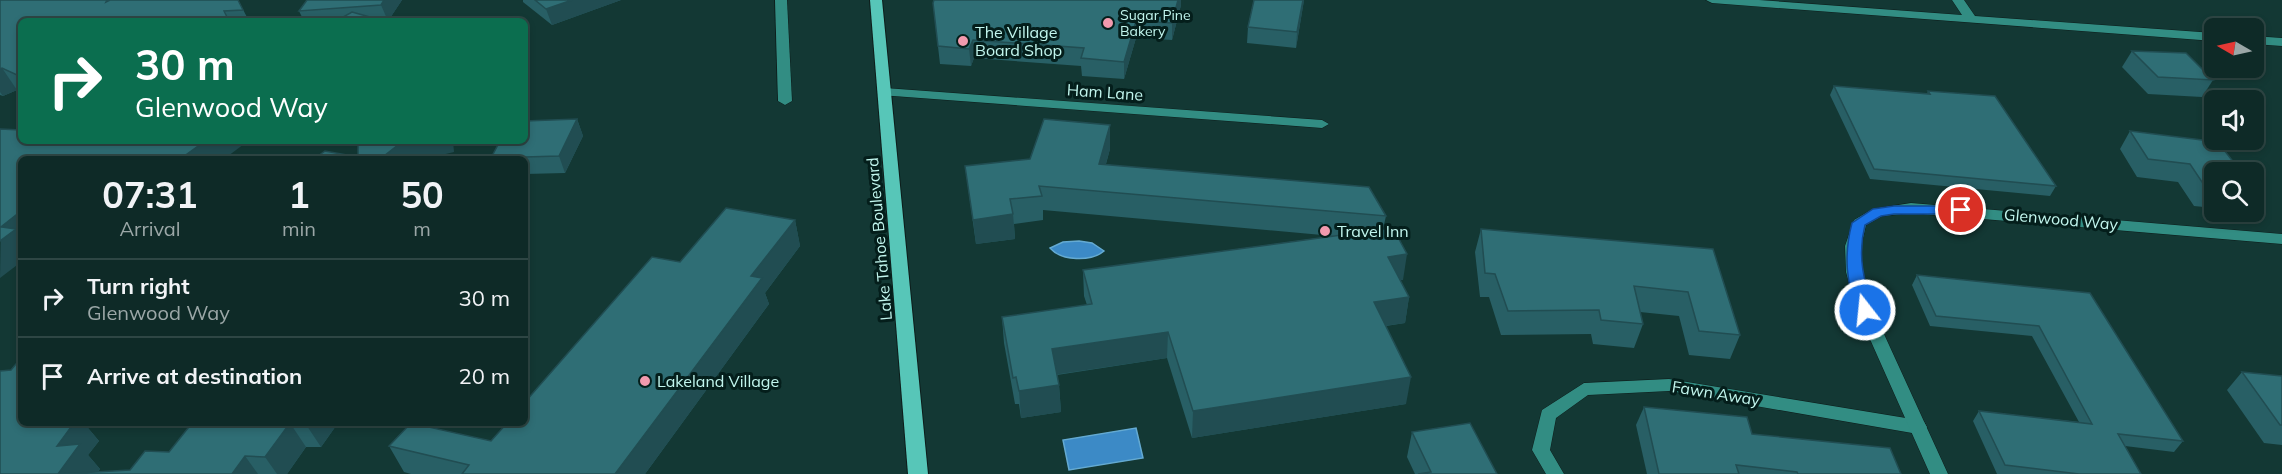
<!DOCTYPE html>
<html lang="en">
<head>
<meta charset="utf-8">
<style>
	:root { --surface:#0e2a27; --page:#1c3633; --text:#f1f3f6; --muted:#9ba7a7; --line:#2e4644 }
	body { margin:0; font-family:Mulish,sans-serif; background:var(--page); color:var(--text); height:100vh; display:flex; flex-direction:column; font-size:22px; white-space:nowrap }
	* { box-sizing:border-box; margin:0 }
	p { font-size:20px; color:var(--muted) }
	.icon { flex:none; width:33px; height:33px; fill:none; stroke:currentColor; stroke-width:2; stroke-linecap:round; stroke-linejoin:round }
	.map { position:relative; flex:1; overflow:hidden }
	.drawer { position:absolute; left:18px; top:156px; width:510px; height:270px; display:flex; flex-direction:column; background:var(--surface); border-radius:9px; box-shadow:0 3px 9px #0003,0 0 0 2px var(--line) }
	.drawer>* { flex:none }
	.guide { position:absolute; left:18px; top:18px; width:510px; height:126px; border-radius:9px; box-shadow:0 3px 9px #0003,0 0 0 2px var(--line); background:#0b6e4f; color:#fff; overflow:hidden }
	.needle { width:39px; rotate:279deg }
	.controls { position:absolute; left:2204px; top:18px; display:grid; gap:12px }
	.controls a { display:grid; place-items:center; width:60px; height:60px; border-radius:9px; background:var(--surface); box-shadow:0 3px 9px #0003,0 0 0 2px var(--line); font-size:30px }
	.pin { position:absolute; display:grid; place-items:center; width:51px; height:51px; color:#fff; margin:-26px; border:3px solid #fff; border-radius:50%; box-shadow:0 2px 6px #0007 }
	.me { position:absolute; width:66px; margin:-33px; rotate:344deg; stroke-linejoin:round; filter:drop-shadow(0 0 4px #0008) }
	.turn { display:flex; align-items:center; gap:21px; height:126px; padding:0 18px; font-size:27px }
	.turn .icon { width:78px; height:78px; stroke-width:2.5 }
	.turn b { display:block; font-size:42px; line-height:51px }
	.eta { display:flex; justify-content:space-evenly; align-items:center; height:102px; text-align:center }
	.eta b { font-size:36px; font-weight:700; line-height:42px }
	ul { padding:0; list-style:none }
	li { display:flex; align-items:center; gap:18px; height:78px; padding:0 18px; border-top:2px solid var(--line) }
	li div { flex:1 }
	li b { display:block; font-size:22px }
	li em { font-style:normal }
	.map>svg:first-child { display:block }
	.water { fill:#3c8ac6; stroke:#64aad2; stroke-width:1.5 }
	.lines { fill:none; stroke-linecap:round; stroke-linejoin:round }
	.service-casing { stroke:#0d1c1a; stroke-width:1 }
	.minor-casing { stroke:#0d1c1a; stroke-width:1 }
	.tertiary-casing { stroke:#0d1c1a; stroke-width:1 }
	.trunk-casing { stroke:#0d1c1a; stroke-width:2 }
	.service { fill:#328d83; fill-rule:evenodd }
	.minor { fill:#328d83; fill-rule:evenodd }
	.tertiary { fill:#328d83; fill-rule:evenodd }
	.trunk { fill:#57c6b8; fill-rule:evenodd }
	.wall { fill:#285f65 }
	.shaded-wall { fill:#214d52 }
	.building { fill:#2f6e75; stroke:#214d52; stroke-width:1.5 }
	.route { fill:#1a73e8; stroke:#114b97; stroke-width:1.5 }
	.poi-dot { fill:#f29aae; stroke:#041e1b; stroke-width:2 }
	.labels { text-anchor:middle; stroke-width:6; stroke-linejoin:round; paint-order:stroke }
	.far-poi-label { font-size:14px; fill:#c2f6ee; stroke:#041e1b; text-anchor:start }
	.poi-label { font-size:16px; fill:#c2f6ee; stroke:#041e1b; text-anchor:start }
	.street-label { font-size:16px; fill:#c2f6ee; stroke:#041e1b }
</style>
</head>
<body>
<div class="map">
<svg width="2282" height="474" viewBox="0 0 2282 474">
	<rect width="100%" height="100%" fill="#133834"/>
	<!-- water -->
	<g class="water">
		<path d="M1079,241L1092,243L1104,251C1091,262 1061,261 1050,248L1063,242Z"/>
		<polygon points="1136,428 1143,458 1069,470 1063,440"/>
	</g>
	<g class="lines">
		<!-- service casing -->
		<g class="service-casing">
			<g id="service">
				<polygon points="775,0 787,0 792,101 785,105 778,101"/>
				<polygon points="885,88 1322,120 1329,124 1322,128 880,95 879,92 880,89"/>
			</g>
		</g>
		<!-- minor casing -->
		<g class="minor-casing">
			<g id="minor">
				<polygon points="1706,0 1759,0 1962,15 1952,0 1964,0 1975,16 2214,33 2214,41 1712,3"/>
				<polygon points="2253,36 2282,38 2282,46 2253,44"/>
				<polygon points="1669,379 1918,420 1924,422 1927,427 1924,432 1918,434 1669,391 1588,395 1556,418 1550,450 1564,474 1546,474 1532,450 1542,410 1584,383"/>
			</g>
		</g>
		<!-- tertiary casing -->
		<g class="tertiary-casing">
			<polygon id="tertiary" points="1911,203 2282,234 2282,244 1911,213 1882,216 1866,225 1861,246 1862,272 1873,310 1948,474 1930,474 1857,310 1846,272 1845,246 1854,220 1873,209"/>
		</g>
		<!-- trunk casing -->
		<g class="trunk-casing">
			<polygon id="trunk" points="870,0 882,0 928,474 908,474"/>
		</g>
		<!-- service -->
		<use href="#service" class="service"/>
		<!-- minor -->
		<use href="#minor" class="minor"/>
		<!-- tertiary -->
		<use href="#tertiary" class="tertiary"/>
		<!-- trunk -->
		<use href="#trunk" class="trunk"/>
	</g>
	<!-- wall -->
	<g class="wall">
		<polygon points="0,0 238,0 249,21 21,21 21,92 17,90 3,96 0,95"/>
		<polygon points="307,0 402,0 388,21 304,21 299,11"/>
		<polygon points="523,0 621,0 552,25 523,2"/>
		<polygon points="934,0 1181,0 1181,5 1172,40 1136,38 1124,79 1082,76 1081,66 974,58 971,66 940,64 933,3"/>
		<polygon points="1254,0 1304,0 1296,48 1247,43 1248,27"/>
		<polygon points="2132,51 2213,80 2202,97 2148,94 2122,67"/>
		<polygon points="1834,86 1927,94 1928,91 2056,186 2050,196 1870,179 1830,95"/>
		<polygon points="577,119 583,136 565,173 525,174 525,159 491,159 491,158"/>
		<polygon points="1110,125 1110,149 1106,164 1386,216 1383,229 1403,280 1400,280 1409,297 1405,323 1386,326 1406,404 1192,438 1167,358 1057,375 1059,385 1061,412 1021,418 1019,404 1015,404 1004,343 1002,317 1087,305 1084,296 1083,270 1333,236 1043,210 1043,220 1014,224 1015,239 976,244 965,166 1030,159"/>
		<polygon points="2130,131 2214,172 2214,208 2194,206 2178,182 2137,177 2120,149"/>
		<polygon points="795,220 800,246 765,293 769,304 645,474 411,474 404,472 389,446 491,441 680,262"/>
		<polygon points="1481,229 1713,249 1740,335 1730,359 1689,355 1679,316 1640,312 1643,324 1634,348 1593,344 1591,334 1501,335 1489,297 1480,297 1475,252"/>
		<polygon points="1917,275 2090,293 2183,441 2174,452 2125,446 2141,474 1997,474 1973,421 1979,411 2079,422 2032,336 1930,326 1912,285"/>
		<polygon points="2242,372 2282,376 2282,445 2264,443 2227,390"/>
		<polygon points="1644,407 1752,434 1901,474 1647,474 1636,425"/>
		<polygon points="21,423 91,423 88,428 99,441 88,455 100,469 98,472 130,470 169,452 192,423 338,423 321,447 306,447 287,474 0,474"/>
		<polygon points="1412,432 1497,474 1415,474 1407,457"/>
	</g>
	<!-- shaded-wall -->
	<g class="shaded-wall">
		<polygon points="384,0 402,0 388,21 381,5"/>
		<polygon points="572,0 621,0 552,25 546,9"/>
		<polygon points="1178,0 1181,0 1181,5 1172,40 1172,23"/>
		<polygon points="1303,0 1304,0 1296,48 1297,32"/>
		<polygon points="1136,21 1136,38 1124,79 1124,62"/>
		<polygon points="973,40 974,58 971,66 969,49"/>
		<polygon points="2,68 17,90 3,96 0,92 0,69"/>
		<polygon points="21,73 21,81 17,75"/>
		<polygon points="577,119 583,136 565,173 559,156"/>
		<polygon points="1110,125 1110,149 1099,188 1099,164"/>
		<polygon points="205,141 248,141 224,159 180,159"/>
		<polygon points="403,141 453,141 454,152 425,159 380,159"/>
		<polygon points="21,211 21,262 0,278 1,227"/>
		<polygon points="1013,214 1015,239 976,244 973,220"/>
		<polygon points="795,220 800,246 765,293 769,304 645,474 615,474 751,276"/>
		<polygon points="1407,254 1403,280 1383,282 1388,257"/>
		<polygon points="1409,297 1405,323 1370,328 1374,302"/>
		<polygon points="1168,332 1167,358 1053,375 1052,349"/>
		<polygon points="1411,377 1406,404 1192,438 1193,411"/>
		<polygon points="1059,385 1061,412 1021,418 1019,391"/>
		<polygon points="59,423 91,423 88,428 99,441 88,455 100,469 96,474 58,474 57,446"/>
		<polygon points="290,423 306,447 287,474 277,474 265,457"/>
		<polygon points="305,423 338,423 321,447"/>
		<polygon points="245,456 258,474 232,474"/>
	</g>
	<!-- building -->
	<g class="building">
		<polygon points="0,0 107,0 106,2 110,0 238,0 243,10 224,11 229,21 21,21 21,73 17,75 2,68 0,69"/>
		<polygon points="307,0 384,0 381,5 299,11"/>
		<polygon points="535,0 572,0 546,9"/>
		<polygon points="934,0 1178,0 1172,23 1136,21 1124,62 1081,58 1084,48 973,40 969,49 938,46 933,3"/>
		<polygon points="1254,0 1303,0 1297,32 1248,27"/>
		<polygon points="352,12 384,21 336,21"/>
		<polygon points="2132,51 2186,53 2213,80 2158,77"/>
		<polygon points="1834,86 1930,94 1928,91 1995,96 2056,186 1874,169"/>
		<polygon points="577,119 559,156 491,158 500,141 525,141 525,121"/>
		<polygon points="1044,119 1110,125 1099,164 1369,187 1386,216 1039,186 1042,196 1010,199 1013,214 973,220 965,166 1030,159"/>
		<polygon points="0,129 21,130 21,141 205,141 180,159 21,159 21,211 1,227 16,229 0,241"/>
		<polygon points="2130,131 2218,142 2241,172 2214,172 2214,189 2206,188 2190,164 2148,159"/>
		<polygon points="358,141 403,141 380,159 314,159 325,151 358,157"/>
		<polygon points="726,208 795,220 751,276 762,278 615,474 462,474 469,465 389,446 411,423 491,441 507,423 525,423 525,402 652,257 680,262"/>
		<polygon points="1393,228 1407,254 1388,257 1409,297 1374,302 1411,377 1193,411 1168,332 1052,349 1059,385 1019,391 1016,377 1013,378 1002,317 1092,304 1083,270"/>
		<polygon points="1481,229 1713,249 1740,335 1699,331 1688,292 1634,286 1643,324 1601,320 1599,310 1508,311 1495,274 1485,273"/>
		<polygon points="1917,275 2090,293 2183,441 2118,434 2141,474 2079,474 2005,465 1979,411 2092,424 2039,326 1936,316"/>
		<polygon points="21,358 21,423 74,423 57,446 80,444 58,474 0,474 0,371 11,370"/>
		<polygon points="2242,372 2282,376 2282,425 2280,425"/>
		<polygon points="1644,407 1747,417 1752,434 1890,448 1901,474 1798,474 1797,472 1736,465 1739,474 1659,474"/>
		<polygon points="192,423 290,423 265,457 245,456 232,474 60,474 130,470 145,451 169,452"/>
		<polygon points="1470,423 1497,474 1418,474 1431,472 1412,432"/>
	</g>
	<!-- route -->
	<path class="route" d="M1894,206H1961L1968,210L1961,214H1894L1881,216L1865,225C1857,256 1864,280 1873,310L1871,314H1860C1845,286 1844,253 1852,223L1873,209Z"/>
	<!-- markers -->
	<g class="poi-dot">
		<circle cx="1108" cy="23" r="6"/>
		<circle cx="963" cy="41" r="6"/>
		<circle cx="1325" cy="231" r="6"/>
		<circle cx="645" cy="381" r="6"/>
	</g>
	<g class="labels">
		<!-- far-poi labels -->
		<g class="far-poi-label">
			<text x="1120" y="20">Sugar Pine<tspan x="1120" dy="16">Bakery</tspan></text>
		</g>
		<!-- poi labels -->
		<g class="poi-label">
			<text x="975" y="38">The Village<tspan x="975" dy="18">Board Shop</tspan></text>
			<text x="1337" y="237">Travel Inn</text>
			<text x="657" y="387">Lakeland Village</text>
		</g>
		<!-- street labels -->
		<g class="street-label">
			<text transform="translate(1105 92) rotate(4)" y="6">Ham Lane</text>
			<text transform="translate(2061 219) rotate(5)" y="6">Glenwood Way</text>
			<text transform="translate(879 239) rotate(-95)" y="6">Lake Tahoe Boulevard</text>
			<text transform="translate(1716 393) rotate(9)" y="6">Fawn Away</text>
		</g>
	</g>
</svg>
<div class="controls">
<a><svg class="needle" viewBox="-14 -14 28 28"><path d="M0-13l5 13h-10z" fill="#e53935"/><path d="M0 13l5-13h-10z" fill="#9ba7a7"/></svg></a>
<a><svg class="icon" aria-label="sound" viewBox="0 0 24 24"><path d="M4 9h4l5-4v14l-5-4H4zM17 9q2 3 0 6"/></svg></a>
<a><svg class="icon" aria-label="search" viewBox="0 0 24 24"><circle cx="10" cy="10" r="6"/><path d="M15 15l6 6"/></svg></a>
</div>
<div class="pin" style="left:1961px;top:210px;background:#d93025"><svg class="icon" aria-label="arrive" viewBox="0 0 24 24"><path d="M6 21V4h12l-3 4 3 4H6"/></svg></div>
<svg class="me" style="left:1865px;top:310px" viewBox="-20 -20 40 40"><circle r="17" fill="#1a73e8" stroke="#fff" stroke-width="3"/><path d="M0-11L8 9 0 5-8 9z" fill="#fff"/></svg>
<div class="guide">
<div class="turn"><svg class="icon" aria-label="right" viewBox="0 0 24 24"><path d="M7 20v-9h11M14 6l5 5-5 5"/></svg><div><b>30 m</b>Glenwood Way</div></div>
</div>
<section class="drawer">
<div class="eta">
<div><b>07:31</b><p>Arrival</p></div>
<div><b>1</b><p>min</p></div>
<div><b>50</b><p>m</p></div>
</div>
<ul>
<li><svg class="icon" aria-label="right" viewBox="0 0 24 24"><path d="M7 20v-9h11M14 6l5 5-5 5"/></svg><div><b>Turn right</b><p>Glenwood Way</p></div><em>30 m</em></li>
<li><svg class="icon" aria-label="arrive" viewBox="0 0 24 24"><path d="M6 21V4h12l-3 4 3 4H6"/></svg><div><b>Arrive at destination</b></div><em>20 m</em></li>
</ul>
</section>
</div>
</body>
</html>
